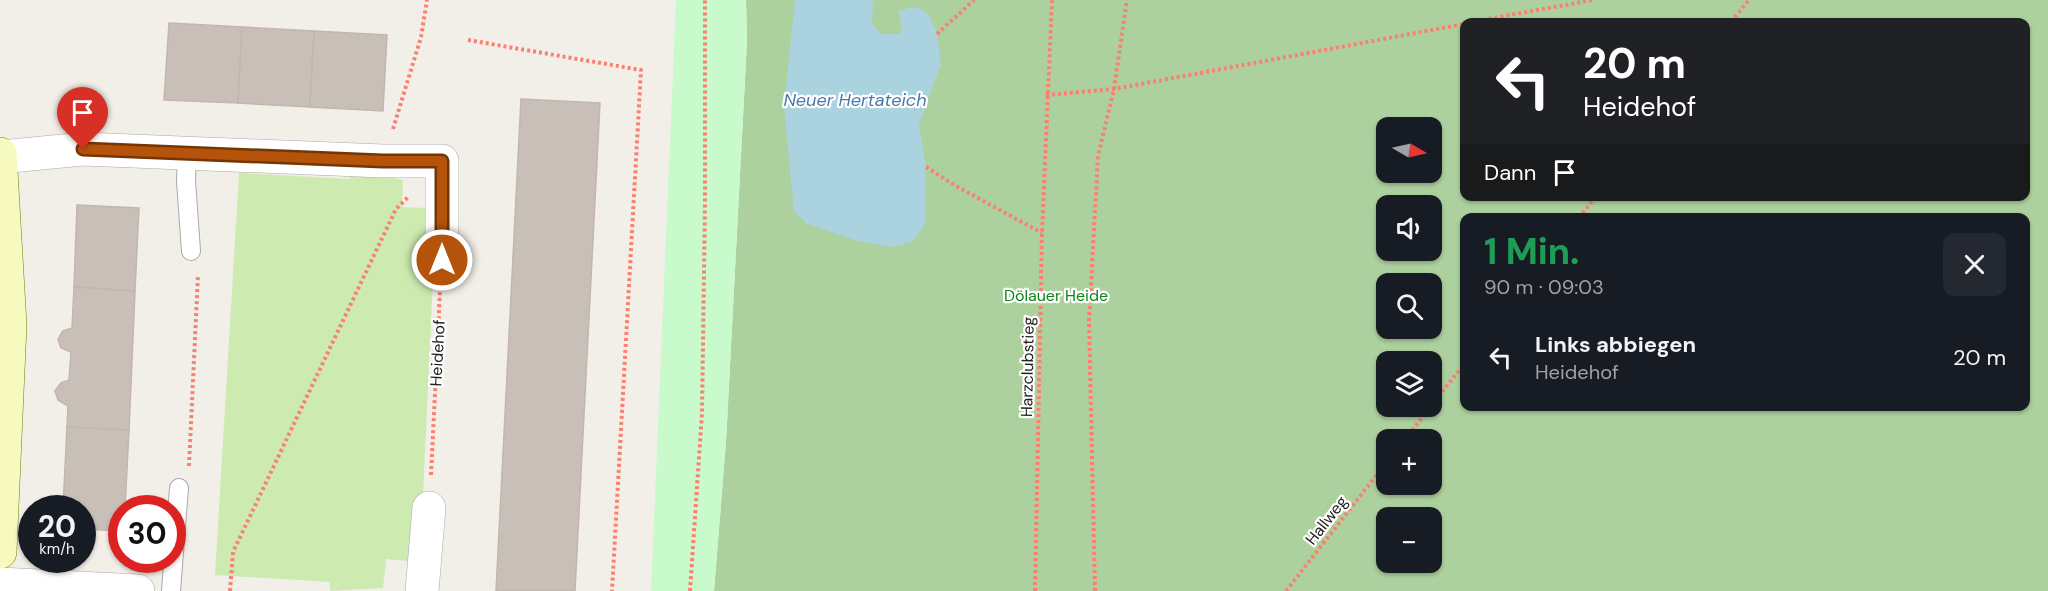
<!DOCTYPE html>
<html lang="de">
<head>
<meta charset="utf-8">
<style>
	:root { --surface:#171b24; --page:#242831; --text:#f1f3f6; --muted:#9ea1a6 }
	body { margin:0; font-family:"DM Sans",sans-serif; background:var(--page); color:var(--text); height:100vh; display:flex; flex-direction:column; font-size:22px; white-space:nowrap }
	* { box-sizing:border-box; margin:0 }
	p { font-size:20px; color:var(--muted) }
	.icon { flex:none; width:33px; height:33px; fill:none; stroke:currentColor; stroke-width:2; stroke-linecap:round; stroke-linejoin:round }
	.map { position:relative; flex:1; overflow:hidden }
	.side { position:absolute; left:1460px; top:213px; width:570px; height:198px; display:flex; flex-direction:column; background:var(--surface); border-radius:12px; box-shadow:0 2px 4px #0004 }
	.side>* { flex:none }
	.top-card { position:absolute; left:1460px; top:18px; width:570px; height:183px; border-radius:12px; box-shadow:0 2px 4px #0004; background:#202124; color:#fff; overflow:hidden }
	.needle { width:39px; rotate:99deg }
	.tools { position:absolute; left:1376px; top:117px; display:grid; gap:12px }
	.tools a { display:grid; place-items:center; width:66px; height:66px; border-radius:12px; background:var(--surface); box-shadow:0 2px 4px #0004; font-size:30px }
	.speed { position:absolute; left:18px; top:495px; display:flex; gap:12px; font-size:30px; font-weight:700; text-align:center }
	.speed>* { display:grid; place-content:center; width:78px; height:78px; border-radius:50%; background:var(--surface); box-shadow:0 2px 4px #0004; line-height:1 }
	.speed small { font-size:15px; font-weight:400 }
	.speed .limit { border:9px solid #d22; background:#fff; color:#111 }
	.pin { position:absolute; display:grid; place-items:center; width:51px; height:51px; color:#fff; margin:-62px -26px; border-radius:50% 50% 50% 0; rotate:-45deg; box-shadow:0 0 6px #0007 }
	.pin .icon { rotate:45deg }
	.me { position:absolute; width:66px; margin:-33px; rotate:0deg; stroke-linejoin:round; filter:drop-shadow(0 0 4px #0008) }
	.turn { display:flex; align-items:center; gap:21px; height:126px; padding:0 24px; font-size:27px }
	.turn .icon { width:78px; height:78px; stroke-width:2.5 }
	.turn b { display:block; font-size:42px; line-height:51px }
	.then { display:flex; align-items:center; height:57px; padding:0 24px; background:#0003; gap:12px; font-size:22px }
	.round { display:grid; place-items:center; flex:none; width:63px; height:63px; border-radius:12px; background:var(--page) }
	.head { display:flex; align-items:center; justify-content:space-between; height:102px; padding:0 24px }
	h1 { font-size:36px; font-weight:800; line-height:45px; color:#1e9e55 }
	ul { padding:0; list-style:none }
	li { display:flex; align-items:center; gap:18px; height:84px; padding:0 24px }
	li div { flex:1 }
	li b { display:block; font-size:22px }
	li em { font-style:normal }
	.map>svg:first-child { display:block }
	.grass { fill:#cdebb0 }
	.forest { fill:#add19e; fill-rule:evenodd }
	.park { fill:#c8facc }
	.water { fill:#aad3df }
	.building { fill:#c7bfb8; stroke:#c4b6ab; stroke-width:1.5 }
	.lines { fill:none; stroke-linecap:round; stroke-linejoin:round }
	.lane-casing { stroke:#a9a9a9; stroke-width:20 }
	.street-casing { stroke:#a9a9a9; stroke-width:34 }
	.secondary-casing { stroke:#707d05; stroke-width:34 }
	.path { stroke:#fa8072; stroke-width:4; stroke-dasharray:3 3; stroke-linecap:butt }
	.lane { stroke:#fff; stroke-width:18 }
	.street { stroke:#fff; stroke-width:33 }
	.secondary { stroke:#f7fabf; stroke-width:33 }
	.route-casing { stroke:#753606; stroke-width:15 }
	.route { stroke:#b45309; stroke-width:10 }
	.labels { text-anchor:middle; stroke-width:4.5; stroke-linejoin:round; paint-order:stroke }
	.park-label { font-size:16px; fill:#0c8416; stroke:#fff }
	.street-label { font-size:16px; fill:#222; stroke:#fff }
	.water-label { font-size:18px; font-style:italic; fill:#4a7aab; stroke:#fff }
</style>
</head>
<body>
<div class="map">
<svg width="2048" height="591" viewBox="0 0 2048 591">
	<rect width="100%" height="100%" fill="#f2efe9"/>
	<!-- grass -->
	<polygon class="grass" points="351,169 403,180 402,207 427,208 434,258 422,516 410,561 386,559 383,588 330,591 330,582 215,575 239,173 350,179"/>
	<!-- forest -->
	<path class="forest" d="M746,0H2048V591H714L726,442L747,41ZM1464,22H2025V196H1464ZM1386,128H1431V172H1386ZM1386,206H1431V250H1386ZM1464,218H2025V406H1464ZM1386,284H1431V328H1386ZM1386,362H1431V406H1386ZM1386,440H1431V484H1386ZM1386,518H1431V562H1386Z"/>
	<!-- park -->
	<polygon class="park" points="676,0 746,0 747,41 726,442 714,591 651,591"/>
	<!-- water -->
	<polygon class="water" points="795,0 873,0 872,23 881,34 899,34 902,27 898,12 909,8 920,8 929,15 937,34 941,64 919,124 926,167 925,224 913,241 892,247 858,241 807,224 794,211 784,106"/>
	<!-- building -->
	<g class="building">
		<polygon points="169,23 242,27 238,103 164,100"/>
		<polygon points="242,27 314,31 310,107 238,103"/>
		<polygon points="314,31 387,35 383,111 310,107"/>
		<polygon points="521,99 600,103 575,591 496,591"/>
		<polygon points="77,205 139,208 135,291 74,287"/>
		<polygon points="74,287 135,291 129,430 67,427 68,406 58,400 55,391 61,383 69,380 71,352 61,348 58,339 63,331 72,328"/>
		<polygon points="67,427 129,430 125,508 122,508 122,531 82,529 82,508 63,508"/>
	</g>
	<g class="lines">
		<!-- lane casing -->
		<g class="lane-casing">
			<g id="lane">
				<polyline points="187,153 186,181 191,251"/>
				<polyline points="171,591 179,488"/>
			</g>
		</g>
		<!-- street casing -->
		<g class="street-casing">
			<g id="street">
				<polyline points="0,157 83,149 383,161 442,161 442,260"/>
				<polyline points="0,584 138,591"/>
				<polyline points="422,591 429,508"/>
			</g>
		</g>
		<!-- secondary casing -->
		<g class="secondary-casing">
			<polyline id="secondary" points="0,154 10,325 0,552"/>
		</g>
		<!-- path -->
		<g class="path">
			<polyline points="1471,22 1593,0"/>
			<polyline points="1731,22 1749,0"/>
			<polyline points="937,34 974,0"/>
			<polyline points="468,40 641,70 612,591"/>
			<polyline points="1046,95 1114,89 1464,24"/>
			<polyline points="393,129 421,37 427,0"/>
			<polyline points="926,167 956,186 1042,233"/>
			<polyline points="1579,218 1596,196"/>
			<polyline points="1431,406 1464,364"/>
			<polyline points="1405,440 1431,406"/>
			<polyline points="189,466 198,275"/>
			<polyline points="431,475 440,291"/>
			<polyline points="230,591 233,552 396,209 408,197"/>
			<polyline points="690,591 702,413 705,202 705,0"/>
			<polyline points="1035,591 1042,233 1052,0"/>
			<polyline points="1095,591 1089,322 1098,156 1114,89 1127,0"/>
			<polyline points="1286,591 1386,463"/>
		</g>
		<!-- lane -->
		<use href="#lane" class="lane"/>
		<!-- street -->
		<use href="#street" class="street"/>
		<!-- secondary -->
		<use href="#secondary" class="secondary"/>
	</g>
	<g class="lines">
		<!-- route casing -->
		<g class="route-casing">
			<polyline id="route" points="83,149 383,161 442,161 442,260"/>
		</g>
		<!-- route -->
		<use href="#route" class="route"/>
	</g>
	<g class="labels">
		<!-- park labels -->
		<g class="park-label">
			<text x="1056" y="301">Dölauer Heide</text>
		</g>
		<!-- street labels -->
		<g class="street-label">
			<text transform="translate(437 353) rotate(-87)" y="6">Heidehof</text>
			<text transform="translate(1027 367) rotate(-89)" y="6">Harzclubstieg</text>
			<text transform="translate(1326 520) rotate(-52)" y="6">Hallweg</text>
		</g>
		<!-- water labels -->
		<g class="water-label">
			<text x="855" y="106">Neuer Hertateich</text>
		</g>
	</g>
</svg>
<div class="tools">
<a><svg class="needle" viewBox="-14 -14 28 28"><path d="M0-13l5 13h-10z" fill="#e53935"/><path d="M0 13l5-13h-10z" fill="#9ea1a6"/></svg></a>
<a><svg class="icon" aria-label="sound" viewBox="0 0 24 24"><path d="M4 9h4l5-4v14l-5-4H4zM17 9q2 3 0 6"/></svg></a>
<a><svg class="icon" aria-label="search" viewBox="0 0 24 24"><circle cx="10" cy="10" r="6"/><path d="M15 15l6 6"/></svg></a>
<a><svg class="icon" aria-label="layers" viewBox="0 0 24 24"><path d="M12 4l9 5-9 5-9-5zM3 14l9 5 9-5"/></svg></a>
<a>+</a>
<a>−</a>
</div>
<div class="speed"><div>20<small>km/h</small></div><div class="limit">30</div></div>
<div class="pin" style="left:83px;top:149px;background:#d93025"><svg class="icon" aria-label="arrive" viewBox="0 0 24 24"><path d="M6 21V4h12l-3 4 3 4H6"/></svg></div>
<svg class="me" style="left:442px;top:260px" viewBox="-20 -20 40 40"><circle r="17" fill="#b45309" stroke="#fff" stroke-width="3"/><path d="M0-11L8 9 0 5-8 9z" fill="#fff"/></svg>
<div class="top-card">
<div class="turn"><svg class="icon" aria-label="left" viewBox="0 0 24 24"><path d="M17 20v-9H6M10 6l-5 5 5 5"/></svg><div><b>20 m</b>Heidehof</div></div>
<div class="then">Dann<svg class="icon" aria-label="arrive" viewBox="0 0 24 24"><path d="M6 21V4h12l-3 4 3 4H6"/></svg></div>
</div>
<section class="side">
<div class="head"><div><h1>1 Min.</h1><p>90 m · 09:03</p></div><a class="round"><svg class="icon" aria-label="close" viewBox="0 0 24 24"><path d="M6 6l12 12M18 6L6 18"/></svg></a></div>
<ul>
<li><svg class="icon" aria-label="left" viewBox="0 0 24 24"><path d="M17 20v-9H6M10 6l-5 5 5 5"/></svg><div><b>Links abbiegen</b><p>Heidehof</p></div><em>20 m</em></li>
</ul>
</section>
</div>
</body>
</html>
